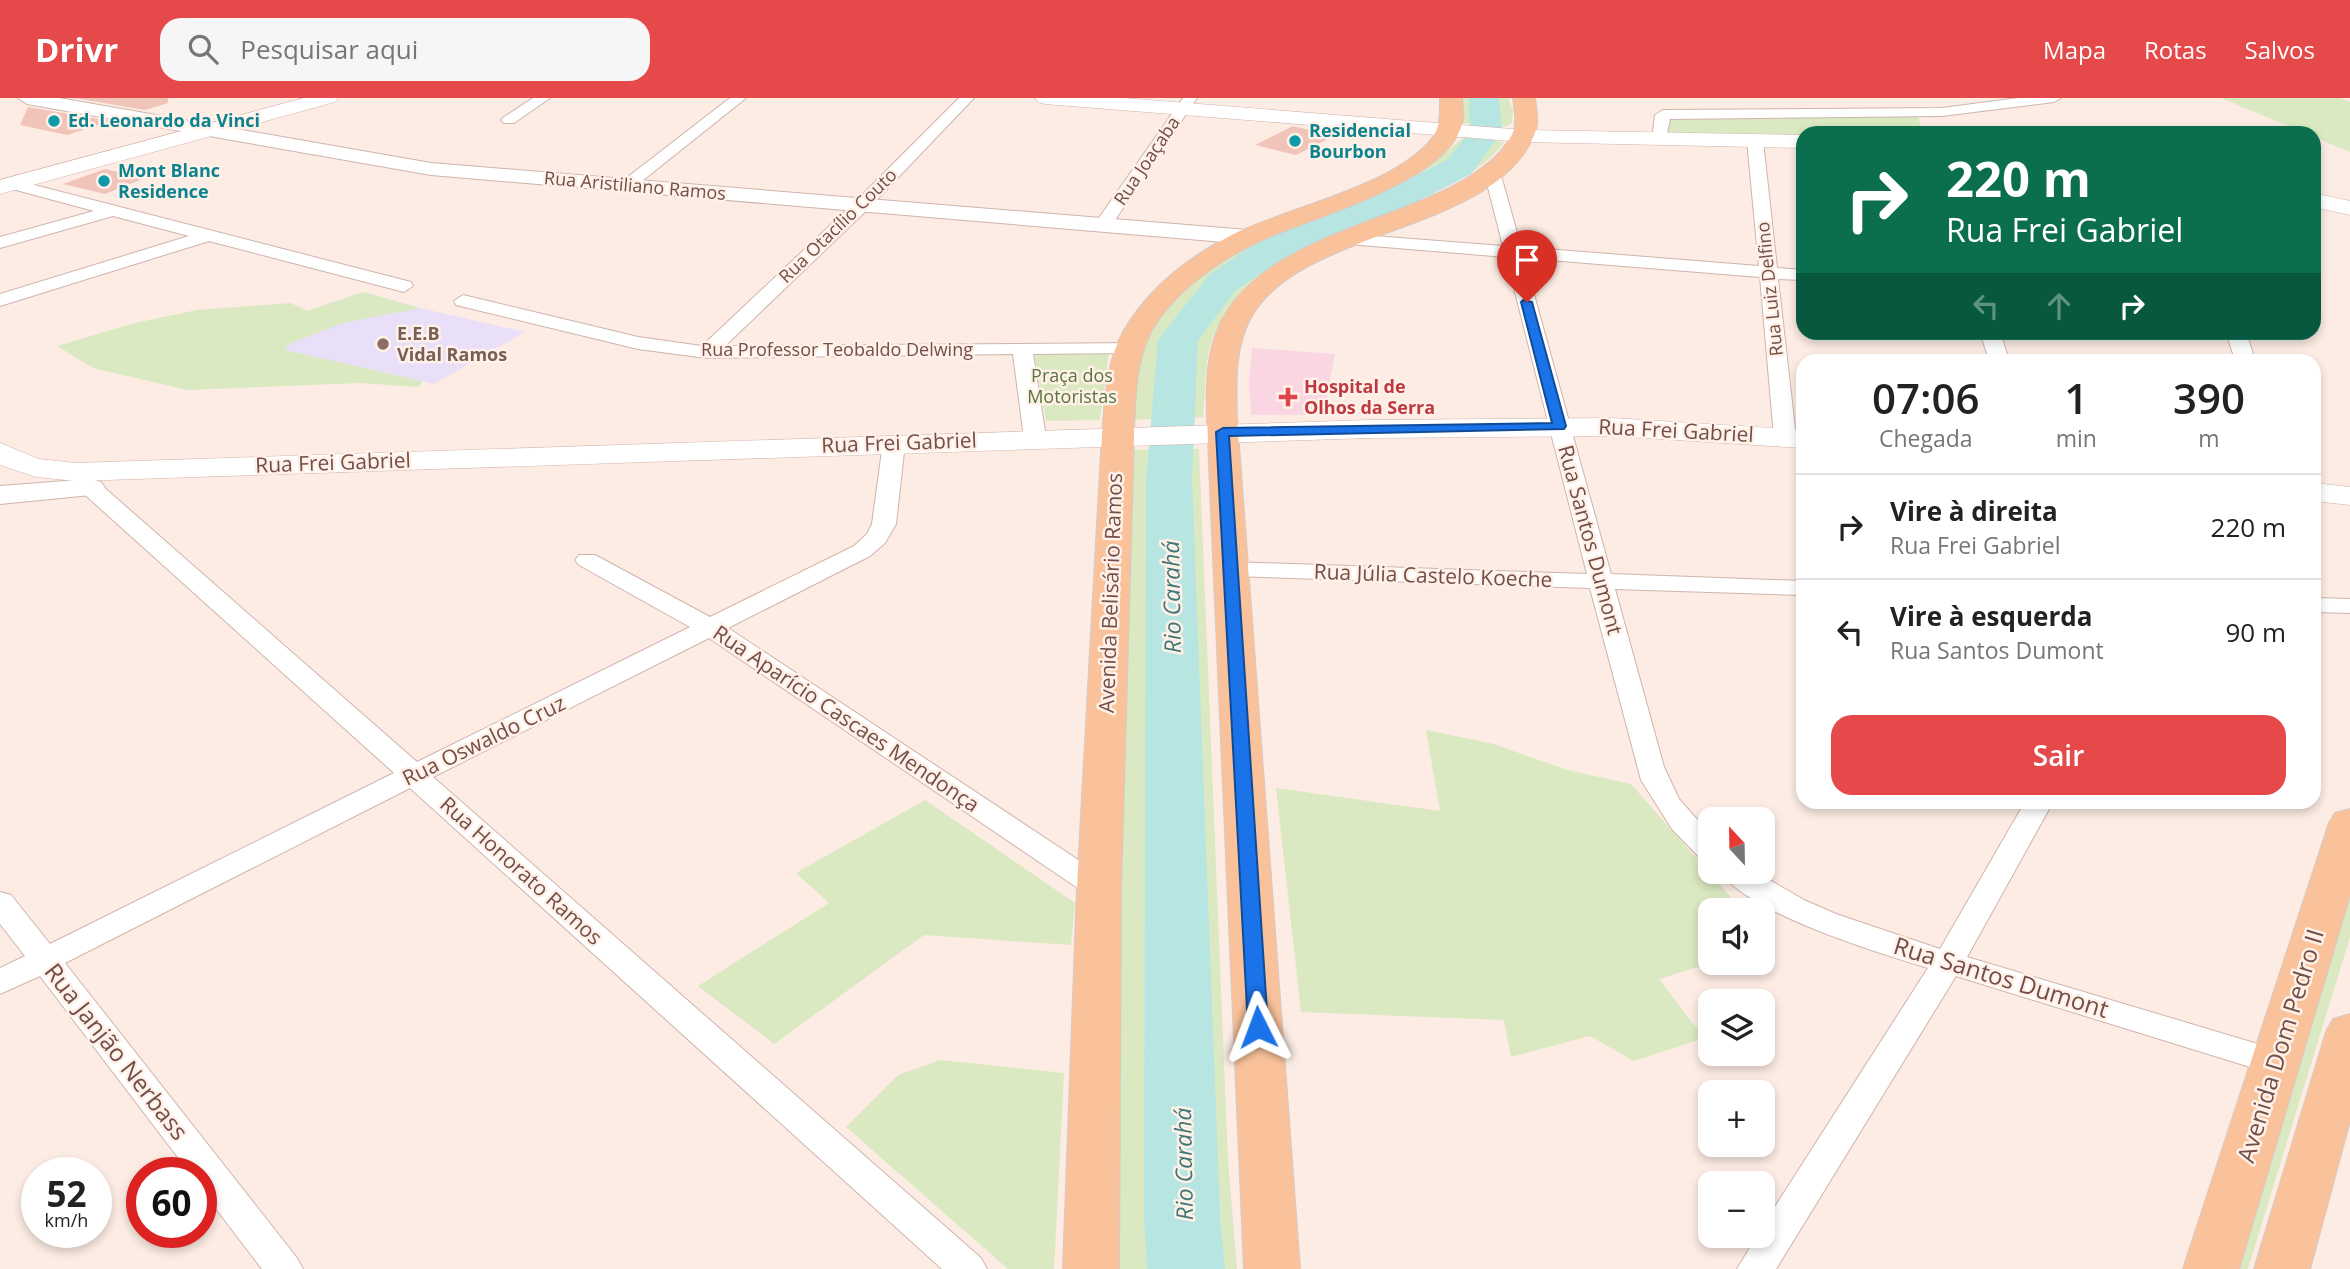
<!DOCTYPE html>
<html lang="pt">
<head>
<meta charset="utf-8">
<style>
	:root { --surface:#fff; --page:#f6f6f6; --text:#222; --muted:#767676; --line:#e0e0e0; --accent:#e54949 }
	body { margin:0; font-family:"Open Sans",sans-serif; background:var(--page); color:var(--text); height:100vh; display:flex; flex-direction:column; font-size:26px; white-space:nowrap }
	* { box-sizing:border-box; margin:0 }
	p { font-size:23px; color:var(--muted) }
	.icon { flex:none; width:38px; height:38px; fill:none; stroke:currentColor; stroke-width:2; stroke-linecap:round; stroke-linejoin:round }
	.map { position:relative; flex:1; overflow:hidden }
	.details { position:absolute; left:1796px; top:256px; width:525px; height:455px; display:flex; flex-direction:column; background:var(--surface); border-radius:21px; box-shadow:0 4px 10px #0003 }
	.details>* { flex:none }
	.guide { position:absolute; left:1796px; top:28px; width:525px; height:214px; border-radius:21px; box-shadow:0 4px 10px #0003; background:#0b6e4f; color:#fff; overflow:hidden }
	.needle { width:46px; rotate:338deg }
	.buttons { position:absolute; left:1698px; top:709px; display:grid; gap:14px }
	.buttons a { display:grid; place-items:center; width:77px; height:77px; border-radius:14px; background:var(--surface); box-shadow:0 4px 10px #0003; font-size:35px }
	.speed { position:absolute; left:21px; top:1059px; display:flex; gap:14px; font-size:35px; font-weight:700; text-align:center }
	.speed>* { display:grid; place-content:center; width:91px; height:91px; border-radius:50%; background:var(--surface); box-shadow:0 4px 10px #0003; line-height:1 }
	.speed small { font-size:18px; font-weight:400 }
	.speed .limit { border:10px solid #d22; background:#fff; color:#111 }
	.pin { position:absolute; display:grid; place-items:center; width:60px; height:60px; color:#fff; margin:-72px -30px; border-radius:50% 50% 50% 0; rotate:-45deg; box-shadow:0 0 7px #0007 }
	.pin .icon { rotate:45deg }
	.me { position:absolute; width:77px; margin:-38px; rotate:357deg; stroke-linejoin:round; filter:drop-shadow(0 0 5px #0008) }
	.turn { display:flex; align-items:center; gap:24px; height:147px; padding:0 35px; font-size:32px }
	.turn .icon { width:91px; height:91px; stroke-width:2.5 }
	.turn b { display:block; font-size:49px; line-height:60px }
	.lanes { display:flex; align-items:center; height:66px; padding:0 35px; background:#0003; justify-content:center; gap:35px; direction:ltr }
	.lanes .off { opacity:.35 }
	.eta { display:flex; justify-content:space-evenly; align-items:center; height:119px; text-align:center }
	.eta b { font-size:42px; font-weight:600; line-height:49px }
	.button { display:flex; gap:14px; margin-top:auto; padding:14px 35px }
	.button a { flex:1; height:80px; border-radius:21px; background:var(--accent); color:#fff; font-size:28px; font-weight:600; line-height:80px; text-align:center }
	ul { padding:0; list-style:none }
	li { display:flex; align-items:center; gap:21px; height:105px; padding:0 35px; border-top:2px solid var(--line) }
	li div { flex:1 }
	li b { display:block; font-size:26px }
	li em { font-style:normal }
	header { display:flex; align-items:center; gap:42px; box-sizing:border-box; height:98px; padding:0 35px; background:var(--accent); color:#fff }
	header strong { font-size:33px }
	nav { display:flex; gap:38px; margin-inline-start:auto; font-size:24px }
	.search { width:490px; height:63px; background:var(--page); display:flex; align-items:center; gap:18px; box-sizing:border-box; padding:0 24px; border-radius:21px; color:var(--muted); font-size:26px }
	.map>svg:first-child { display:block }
	.education { fill:#e9dff8 }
	.medical { fill:#fad6e2 }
	.green { fill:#dae9c1 }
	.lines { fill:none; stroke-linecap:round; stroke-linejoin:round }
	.river { fill:#b7e5e1; fill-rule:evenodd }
	.building { fill:#f1c4ba }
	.minor-casing { stroke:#cfb4ac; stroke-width:2 }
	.tertiary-casing { stroke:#cfb4ac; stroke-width:2 }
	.secondary-casing { stroke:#d2b2a9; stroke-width:1 }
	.primary-casing { stroke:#d5cac8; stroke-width:2 }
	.minor { fill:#fff; fill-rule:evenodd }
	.tertiary { fill:#fff; fill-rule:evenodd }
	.secondary { fill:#fff; fill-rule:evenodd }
	.primary { fill:#fac29b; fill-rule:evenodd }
	.route { fill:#1a73e8; stroke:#114b97; stroke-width:2 }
	.culture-dot { fill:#0f9aa8; stroke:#fff1e8; stroke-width:2.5 }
	.education-dot { fill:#8d6e63; stroke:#fff1e8; stroke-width:2.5 }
	.health-dot { fill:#e0444e; stroke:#fff1e8; stroke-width:2.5 }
	.labels { text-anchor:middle; stroke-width:5; stroke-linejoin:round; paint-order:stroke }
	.far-culture-label { font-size:18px; font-weight:bold; fill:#0d838f; stroke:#fff1e8; text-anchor:start }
	.far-street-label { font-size:18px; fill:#734f49; stroke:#fff1e8 }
	.far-education-label { font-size:18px; font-weight:bold; fill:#785e54; stroke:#fff1e8; text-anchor:start }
	.far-park-label { font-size:18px; fill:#5a743f; stroke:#fff1e8 }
	.far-health-label { font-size:18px; font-weight:bold; fill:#be3a42; stroke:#fff1e8; text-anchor:start }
	.street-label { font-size:21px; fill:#734f49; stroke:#fff1e8 }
	.water-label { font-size:23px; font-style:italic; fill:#3d7876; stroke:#fff1e8 }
	.near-street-label { font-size:24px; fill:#734f49; stroke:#fff1e8 }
</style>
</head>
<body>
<header>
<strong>Drivr</strong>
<div class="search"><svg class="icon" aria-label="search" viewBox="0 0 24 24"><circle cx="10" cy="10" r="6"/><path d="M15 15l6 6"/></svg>Pesquisar aqui</div>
<nav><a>Mapa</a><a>Rotas</a><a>Salvos</a></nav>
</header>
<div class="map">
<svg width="2350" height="1171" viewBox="0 0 2350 1171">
	<rect width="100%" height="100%" fill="#fcece3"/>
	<!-- education -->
	<polygon class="education" points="363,194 420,210 525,234 434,286 284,252 307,213"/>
	<!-- medical -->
	<polygon class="medical" points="1252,250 1335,256 1323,317 1251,317 1249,282"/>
	<!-- green -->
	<g class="green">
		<polygon points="1462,0 1508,0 1513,12 1512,25 1505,29 1461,25"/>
		<polygon points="2221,0 2340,0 2350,4 2350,54 2314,39 2314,35 2305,35"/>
		<polygon points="1917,16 1923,35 1802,35 1802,43 1666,41 1669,18"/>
		<path d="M1463,40L1504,44C1487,68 1457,84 1431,97C1362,128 1280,143 1232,207C1224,218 1215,231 1211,244C1204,268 1206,295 1203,319L1130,322L1138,257L1158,223L1181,193L1216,166L1272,135L1391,89L1428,68Z"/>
		<polygon points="363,194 420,210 343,225 289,246 285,252 422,283 419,289 360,285 187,292 93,270 57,248 135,225 197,212 291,205 307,213"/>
		<polygon points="1034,254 1109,254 1100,322 1046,323"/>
		<polygon points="1199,351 1228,1063 1237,1171 1107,1171 1131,352"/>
		<polygon points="1426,632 1494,646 1567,672 1631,686 1742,812 1710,812 1711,865 1659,881 1704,940 1634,963 1590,938 1511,959 1504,922 1301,914 1276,690 1440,713"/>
		<polygon points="925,702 1075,805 1071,847 924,837 774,946 698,888 829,805 796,775"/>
		<polygon points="2350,782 2350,839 2248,1171 2229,1171"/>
		<polygon points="940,962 1064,975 1054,1171 1008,1171 846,1029 898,977"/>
	</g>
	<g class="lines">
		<!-- river -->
		<polygon class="river" points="1469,0 1499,0 1502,34 1471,76 1420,102 1309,149 1275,166 1235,193 1198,243 1192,381 1220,1118 1225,1171 1147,1171 1144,1118 1146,381 1158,242 1209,177 1249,150 1283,133 1396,88 1447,62 1470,33"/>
	</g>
	<!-- building -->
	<g class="building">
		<polygon points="74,0 168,0 168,5 145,12"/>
		<polygon points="28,9 111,23 67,37 20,27"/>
		<polygon points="1293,28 1334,38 1296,57 1255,47"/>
		<polygon points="105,71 145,80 105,96 63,86"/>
	</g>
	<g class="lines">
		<!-- minor casing -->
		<g class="minor-casing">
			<g id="minor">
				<polygon points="533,0 550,0 514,25 504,25 501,22 504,19"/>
				<polygon points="730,0 746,0 632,91 620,91 618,88 620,85"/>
				<polygon points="959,0 974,0 868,111 725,248 1139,245 1142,249 1132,255 1033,256 1046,340 1043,345 1027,345 1024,340 1013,256 707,260 638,251 456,207 454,203 463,197 638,239 702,248 856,103"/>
				<polygon points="1183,0 1197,0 1109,131 1097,131 1094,127"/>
				<polygon points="2018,0 2061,0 2054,4 1942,18 1670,21 1665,45 1655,45 1652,42 1655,17 1663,12 1942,10"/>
				<polygon points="1755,38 1763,43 1777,170 1802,172 1802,182 1778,181 1796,339 1793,344 1777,344 1774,339 1760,179 1524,160 1611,476 1802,483 1802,497 1615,491 1664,669 1679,701 1710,736 1710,763 1700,760 1672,731 1641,682 1590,490 1231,478 1223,476 1219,471 1223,466 1231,464 1587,476 1506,159 1348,146 1339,141 1348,136 1503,148 1484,74 1492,69 1500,74 1521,149 1759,168 1747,43"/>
				<polygon points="11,81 411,184 413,188 404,194 209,143 0,208 0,196 189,138 113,118 0,150 0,139 94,113 5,89 3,86"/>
				<polygon points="1980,234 2000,234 2009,262 1989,262"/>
				<polygon points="2226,234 2246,234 2255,262 2235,262"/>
				<polygon points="894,339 902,340 905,345 896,426 885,445 870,458 728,530 1110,783 1114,790 1110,797 1099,800 1088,797 709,540 433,679 981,1160 987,1171 942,1171 410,690 65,865 297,1160 303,1171 262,1171 201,1091 201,1074 189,1074 40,878 0,896 0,870 25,858 0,826 0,794 11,797 50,846 394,675 83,395 80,390 83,385 99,385 417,664 690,529 579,467 575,462 579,457 595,457 710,519 854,448 867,436 872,426 883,345 886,340"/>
				<polygon points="2314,500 2350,501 2350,515 2314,514"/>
				<path d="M2025,704H2053L1967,859L2288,955L2293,964L2288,973L2276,977L1956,878L1776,1171H1737L1757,1138H1762V1129L1928,870C1881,856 1747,815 1721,774H1756L1804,802L1836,816L1940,851Z"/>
			</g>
		</g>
		<!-- tertiary casing -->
		<g class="tertiary-casing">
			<g id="tertiary">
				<polygon points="18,0 59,0 431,65 1248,132 1256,134 1259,139 1256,144 1248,146 431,77 27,6"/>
				<polygon points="91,381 101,384 105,390 101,396 0,406 0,388"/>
			</g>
		</g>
		<!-- secondary casing -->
		<g class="secondary-casing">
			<g id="secondary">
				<polygon points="304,0 338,0 335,4 0,96 0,82"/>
				<polygon points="1035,0 1124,0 1524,32 1802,37 1802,50 1524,44 1045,6 1038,4"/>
				<polygon points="2314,95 2350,103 2350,117 2314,109"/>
				<polygon points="1612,320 1802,332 1802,350 1612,338 1369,340 76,383 36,379 0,367 0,345 39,361 76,365 1369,322"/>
				<polygon points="2314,385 2350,389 2350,407 2314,403"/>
			</g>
		</g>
		<!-- primary casing -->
		<g class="primary-casing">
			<g id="primary">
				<path d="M1440,0H1462C1462,7 1464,15 1463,21C1454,84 1308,120 1258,144C1218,163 1175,193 1152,232C1135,264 1135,302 1134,337L1121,790L1119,1171H1063L1077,790L1102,337C1105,302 1106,265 1123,234C1147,192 1186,161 1228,139C1283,110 1395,89 1432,40C1441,28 1440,15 1440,0Z"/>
				<path d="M1513,0H1535C1536,9 1539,23 1536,32C1500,135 1307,128 1253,216C1234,247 1236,285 1237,320L1300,1171H1244L1207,320C1206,288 1206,255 1220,226C1262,140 1391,126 1467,80C1486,68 1505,54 1514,32C1517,23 1514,9 1513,0Z"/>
				<polygon points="2350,711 2350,797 2239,1171 2183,1171 2329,725 2335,715"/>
				<polygon points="2350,916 2350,1023 2310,1171 2254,1171 2326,934 2333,921"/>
			</g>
		</g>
		<!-- minor -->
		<use href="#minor" class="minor"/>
		<!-- tertiary -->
		<use href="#tertiary" class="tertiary"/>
		<!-- secondary -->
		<use href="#secondary" class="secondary"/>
		<!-- primary -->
		<use href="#primary" class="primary"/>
	</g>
	<!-- route -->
	<polygon class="route" points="1523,202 1532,204 1566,328 1564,331 1229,338 1268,929 1265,934 1258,936 1251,934 1248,929 1216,334 1223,330 1552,325 1521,204"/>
	<!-- markers -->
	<g class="culture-dot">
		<circle cx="54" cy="23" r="7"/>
		<circle cx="1295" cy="43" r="7"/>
		<circle cx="104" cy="83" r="7"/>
	</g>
	<circle class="education-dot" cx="383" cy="246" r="7"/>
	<path class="health-dot" d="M1284.5 288.5h7v7h7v7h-7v7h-7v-7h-7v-7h7z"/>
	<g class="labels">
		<!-- far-culture labels -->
		<g class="far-culture-label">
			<text x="68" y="29">Ed. Leonardo da Vinci</text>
			<text x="1309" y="39">Residencial<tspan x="1309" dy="21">Bourbon</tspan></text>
			<text x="118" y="79">Mont Blanc<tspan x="118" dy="21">Residence</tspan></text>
		</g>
		<!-- far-street labels -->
		<g class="far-street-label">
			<text transform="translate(1147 63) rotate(-56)" y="6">Rua Joaçaba</text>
			<text transform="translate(635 88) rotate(5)" y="6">Rua Aristiliano Ramos</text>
			<text transform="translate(838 128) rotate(-44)" y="6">Rua Otacílio Couto</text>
			<text transform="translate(1770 191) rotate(-96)" y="6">Rua Luiz Delfino</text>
			<text x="837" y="258">Rua Professor Teobaldo Delwing</text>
		</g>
		<!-- far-education labels -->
		<g class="far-education-label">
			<text x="397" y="242">E.E.B<tspan x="397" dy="21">Vidal Ramos</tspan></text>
		</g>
		<!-- far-park labels -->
		<g class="far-park-label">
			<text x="1072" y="284">Praça dos<tspan x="1072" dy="21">Motoristas</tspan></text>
		</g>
		<!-- far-health labels -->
		<g class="far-health-label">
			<text x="1304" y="295">Hospital de<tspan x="1304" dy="21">Olhos da Serra</tspan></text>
		</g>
		<!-- street labels -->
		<g class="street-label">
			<text transform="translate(1676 333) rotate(3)" y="7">Rua Frei Gabriel</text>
			<text transform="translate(899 345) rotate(-2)" y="7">Rua Frei Gabriel</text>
			<text transform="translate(333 365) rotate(-2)" y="7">Rua Frei Gabriel</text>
			<text transform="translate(1590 442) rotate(75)" y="7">Rua Santos Dumont</text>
			<text transform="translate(1433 478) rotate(2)" y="7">Rua Júlia Castelo Koeche</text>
			<text transform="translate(1111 495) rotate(-88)" y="7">Avenida Belisário Ramos</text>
			<text transform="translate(846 621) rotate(34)" y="7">Rua Aparício Cascaes Mendonça</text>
			<text transform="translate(484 643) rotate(-26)" y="7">Rua Oswaldo Cruz</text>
			<text transform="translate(521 773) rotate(42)" y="7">Rua Honorato Ramos</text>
		</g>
		<!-- water labels -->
		<g class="water-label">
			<text transform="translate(1172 499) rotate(-91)" y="8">Rio Carahá</text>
			<text transform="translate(1184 1066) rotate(-91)" y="8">Rio Carahá</text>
		</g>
		<!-- near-street labels -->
		<g class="near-street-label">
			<text transform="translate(2001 880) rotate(17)" y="8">Rua Santos Dumont</text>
			<text transform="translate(2281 948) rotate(-73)" y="8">Avenida Dom Pedro II</text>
			<text transform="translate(116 954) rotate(52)" y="8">Rua Janjão Nerbass</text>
		</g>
	</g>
</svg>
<div class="buttons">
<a><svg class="needle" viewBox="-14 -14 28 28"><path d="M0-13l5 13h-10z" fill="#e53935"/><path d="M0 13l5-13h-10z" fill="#767676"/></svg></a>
<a><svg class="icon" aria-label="sound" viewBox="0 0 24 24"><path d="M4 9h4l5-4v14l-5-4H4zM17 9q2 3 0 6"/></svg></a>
<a><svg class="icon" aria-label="layers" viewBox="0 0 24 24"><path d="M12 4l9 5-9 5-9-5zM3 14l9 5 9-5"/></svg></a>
<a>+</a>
<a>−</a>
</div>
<div class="speed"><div>52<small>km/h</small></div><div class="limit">60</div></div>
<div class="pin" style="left:1527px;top:204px;background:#d93025"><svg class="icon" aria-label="arrive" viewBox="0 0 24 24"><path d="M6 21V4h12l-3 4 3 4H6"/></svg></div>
<svg class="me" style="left:1258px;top:929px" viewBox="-20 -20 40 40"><path d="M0-17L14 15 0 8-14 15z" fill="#1a73e8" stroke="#fff" stroke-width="4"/></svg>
<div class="guide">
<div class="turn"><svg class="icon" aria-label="right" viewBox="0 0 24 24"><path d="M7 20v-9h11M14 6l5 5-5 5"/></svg><div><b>220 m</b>Rua Frei Gabriel</div></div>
<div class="lanes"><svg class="icon off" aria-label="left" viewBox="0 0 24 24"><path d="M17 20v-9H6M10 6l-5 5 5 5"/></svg><svg class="icon off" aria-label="ahead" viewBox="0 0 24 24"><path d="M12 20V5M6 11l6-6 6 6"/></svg><svg class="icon" aria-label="right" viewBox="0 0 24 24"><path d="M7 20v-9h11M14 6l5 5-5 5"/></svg></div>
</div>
<section class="details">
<div class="eta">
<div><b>07:06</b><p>Chegada</p></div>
<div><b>1</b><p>min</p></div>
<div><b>390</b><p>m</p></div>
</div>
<ul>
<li><svg class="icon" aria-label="right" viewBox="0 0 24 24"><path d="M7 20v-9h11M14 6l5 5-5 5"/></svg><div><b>Vire à direita</b><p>Rua Frei Gabriel</p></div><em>220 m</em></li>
<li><svg class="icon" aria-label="left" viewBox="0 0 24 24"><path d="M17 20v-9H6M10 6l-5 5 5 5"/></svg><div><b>Vire à esquerda</b><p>Rua Santos Dumont</p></div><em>90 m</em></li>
</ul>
<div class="button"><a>Sair</a></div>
</section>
</div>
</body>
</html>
